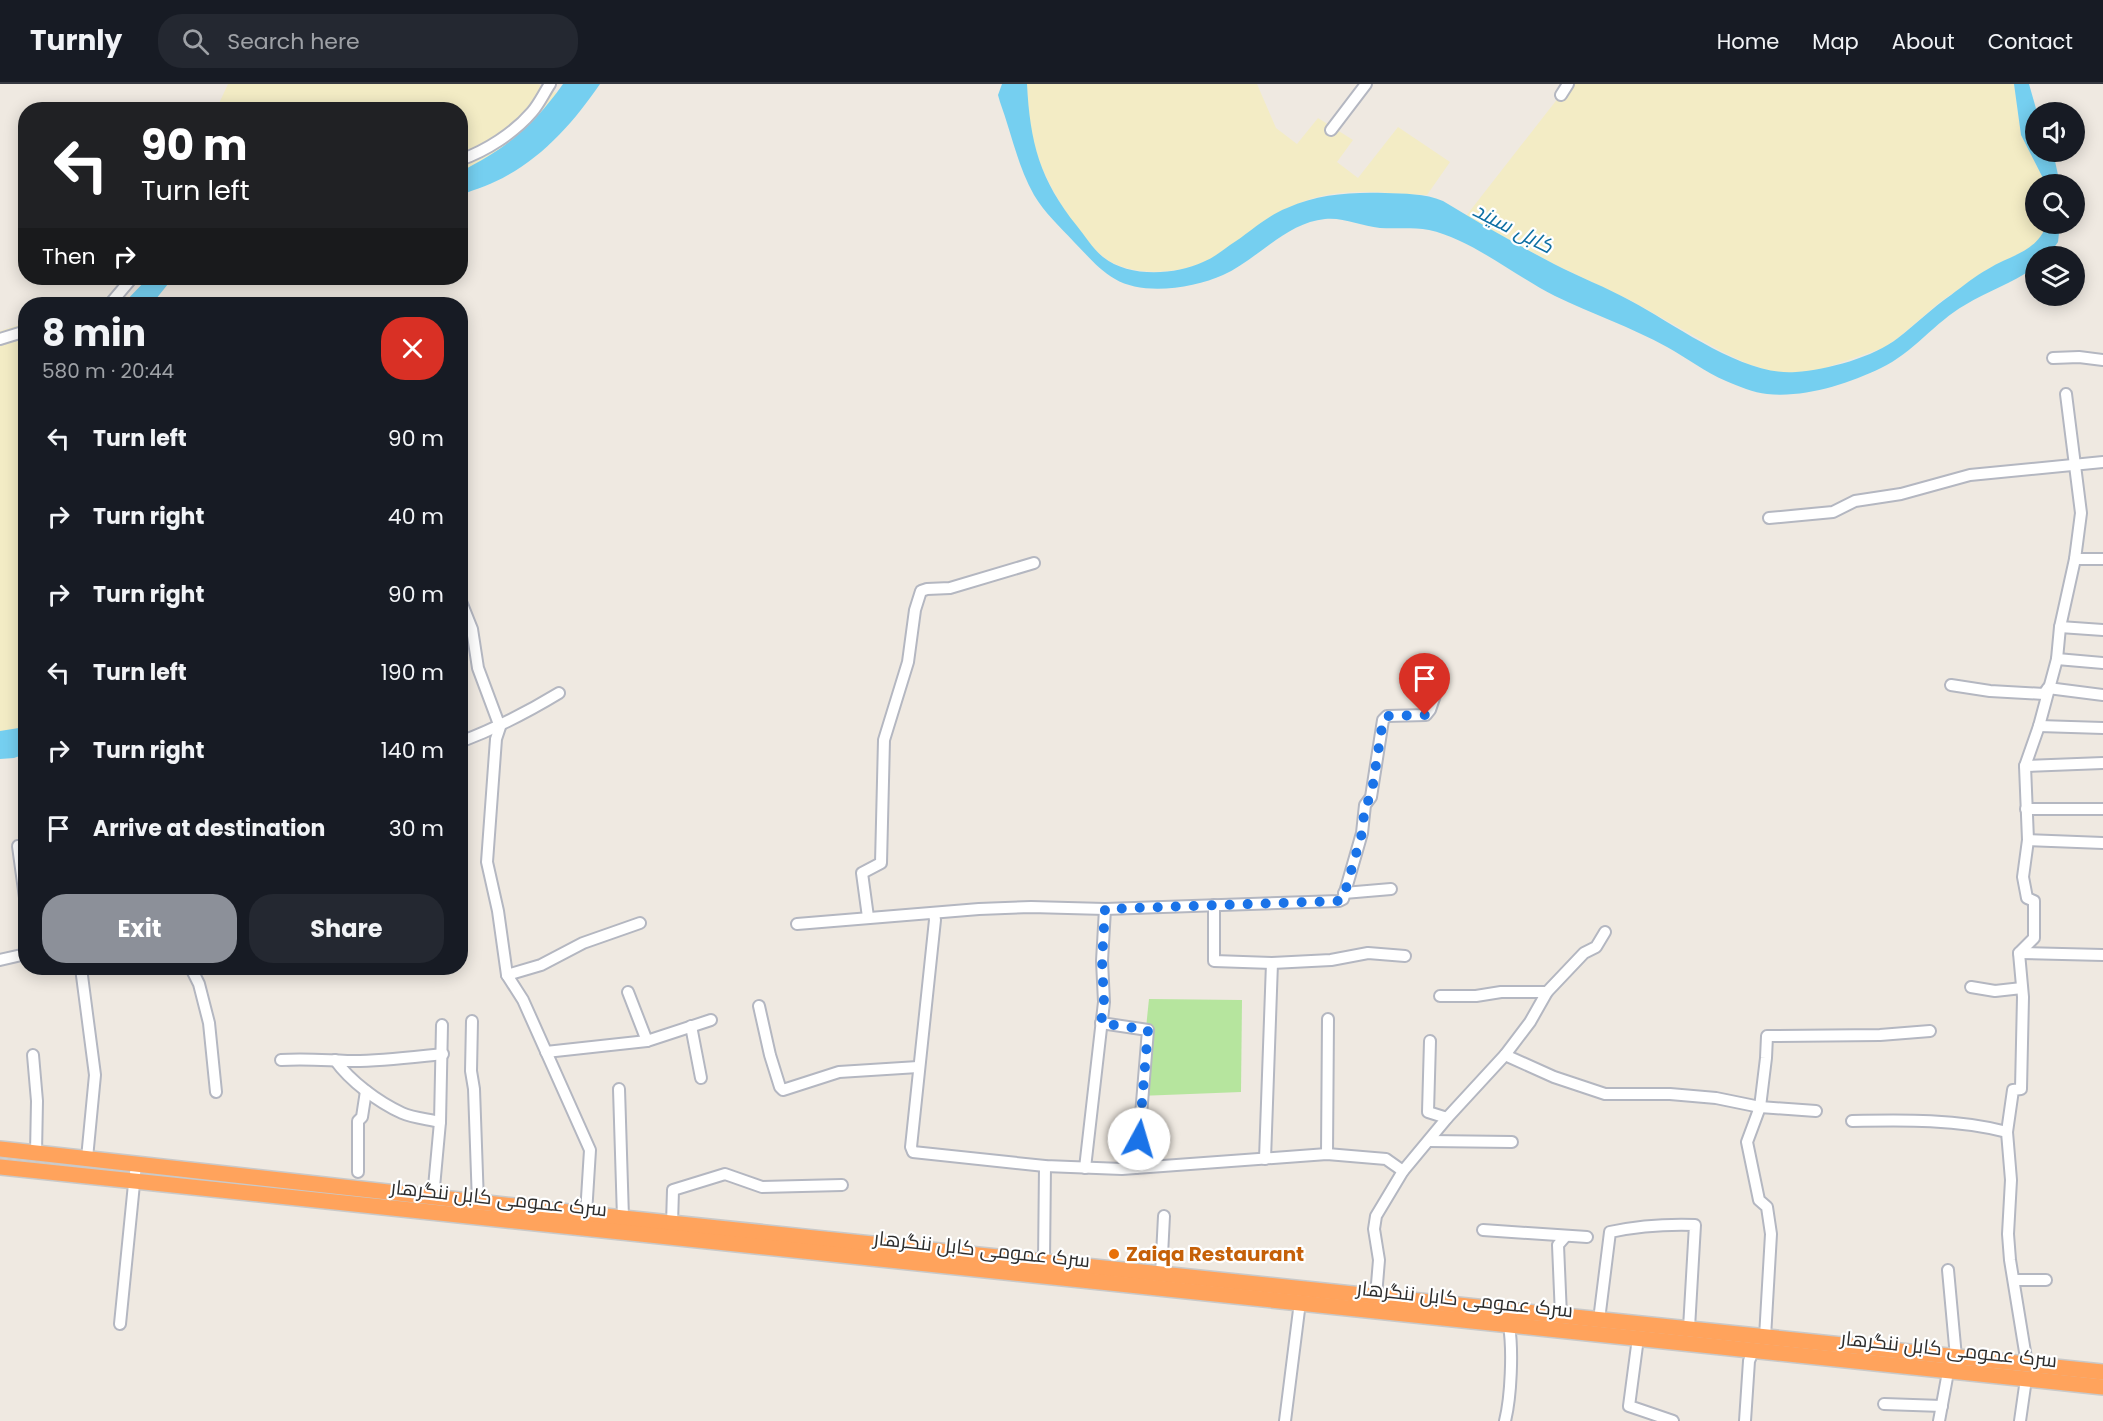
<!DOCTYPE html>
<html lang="en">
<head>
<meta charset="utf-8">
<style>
	:root { --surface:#171b24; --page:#242831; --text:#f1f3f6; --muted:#9ea1a6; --line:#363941; --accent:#8c9099 }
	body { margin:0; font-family:Poppins,Cairo,sans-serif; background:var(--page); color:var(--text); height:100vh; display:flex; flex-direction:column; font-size:22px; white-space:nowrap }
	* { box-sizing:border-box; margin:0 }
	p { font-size:20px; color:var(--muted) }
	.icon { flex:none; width:33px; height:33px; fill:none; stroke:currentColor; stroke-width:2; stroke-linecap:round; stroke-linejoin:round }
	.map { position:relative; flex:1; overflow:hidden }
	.details { position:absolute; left:18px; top:213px; width:450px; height:678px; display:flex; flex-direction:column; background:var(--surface); border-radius:24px; box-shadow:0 3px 15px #0003 }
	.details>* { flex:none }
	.hud { position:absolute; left:18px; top:18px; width:450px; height:183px; border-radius:24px; box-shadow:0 3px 15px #0003; background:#202124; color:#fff; overflow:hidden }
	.controls { position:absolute; left:2025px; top:18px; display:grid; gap:12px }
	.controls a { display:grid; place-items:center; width:60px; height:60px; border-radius:50%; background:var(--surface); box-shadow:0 3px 15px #0003; font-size:30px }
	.pin { position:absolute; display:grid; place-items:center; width:51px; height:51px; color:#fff; margin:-62px -26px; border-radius:50% 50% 50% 0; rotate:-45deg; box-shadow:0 0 6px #0007 }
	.pin .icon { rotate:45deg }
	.me { position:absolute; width:66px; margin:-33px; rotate:6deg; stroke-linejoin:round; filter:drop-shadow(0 0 4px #0008) }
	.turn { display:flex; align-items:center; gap:21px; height:126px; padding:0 24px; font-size:27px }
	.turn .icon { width:78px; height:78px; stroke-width:2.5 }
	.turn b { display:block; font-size:42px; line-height:51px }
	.then { display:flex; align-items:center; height:57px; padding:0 24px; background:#0003; gap:12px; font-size:22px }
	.round { display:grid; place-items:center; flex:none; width:63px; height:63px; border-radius:24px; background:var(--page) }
	.headline { display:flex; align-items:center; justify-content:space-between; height:102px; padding:0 24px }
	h1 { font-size:36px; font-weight:700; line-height:45px }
	.cta { display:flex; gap:12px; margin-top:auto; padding:12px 24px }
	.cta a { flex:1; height:69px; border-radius:24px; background:var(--accent); color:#fff; font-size:24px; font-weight:700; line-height:69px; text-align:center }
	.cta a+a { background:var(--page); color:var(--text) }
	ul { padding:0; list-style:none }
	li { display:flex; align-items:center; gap:18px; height:78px; padding:0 24px }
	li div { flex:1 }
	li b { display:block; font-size:22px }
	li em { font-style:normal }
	header { display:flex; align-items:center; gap:36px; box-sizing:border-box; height:84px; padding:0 30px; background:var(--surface); border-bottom:2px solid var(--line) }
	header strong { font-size:28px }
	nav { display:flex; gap:33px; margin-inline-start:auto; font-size:21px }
	.search { width:420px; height:54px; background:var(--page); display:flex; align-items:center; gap:15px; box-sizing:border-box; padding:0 21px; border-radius:24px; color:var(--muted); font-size:22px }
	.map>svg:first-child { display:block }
	.green { fill:#b6e59e }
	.sand { fill:#f3ecc5 }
	.water { fill:#75cff0 }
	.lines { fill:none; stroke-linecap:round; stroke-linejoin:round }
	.minor-casing { stroke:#b4b7c1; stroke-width:14 }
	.highway-casing { stroke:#c9c9c9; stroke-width:18 }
	.minor { stroke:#fff; stroke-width:10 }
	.highway { stroke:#ffa35c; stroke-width:15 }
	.route { stroke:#1a73e8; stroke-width:10; stroke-dasharray:0 18 }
	.food-dot { fill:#e8710a; stroke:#fff; stroke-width:2 }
	.labels { text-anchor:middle; stroke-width:4.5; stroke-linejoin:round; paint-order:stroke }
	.street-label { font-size:20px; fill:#2e2e2e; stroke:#fff }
	.food-label { font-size:20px; font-weight:bold; fill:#c56008; stroke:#fff; text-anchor:start }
	.water-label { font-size:21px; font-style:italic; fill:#0d6fa3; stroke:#fff }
</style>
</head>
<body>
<header>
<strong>Turnly</strong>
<div class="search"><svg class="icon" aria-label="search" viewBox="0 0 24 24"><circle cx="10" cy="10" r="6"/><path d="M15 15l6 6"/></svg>Search here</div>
<nav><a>Home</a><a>Map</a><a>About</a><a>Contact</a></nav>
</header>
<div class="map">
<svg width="2103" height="1337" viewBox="0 0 2103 1337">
	<rect width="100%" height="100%" fill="#efe9e1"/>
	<!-- green -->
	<polygon class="green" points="1149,915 1242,916 1241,1008 1139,1012"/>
	<!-- sand -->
	<g class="sand">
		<path d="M228,0H538L557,9C526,47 505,66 461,87L460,26H216Z"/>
		<path d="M1027,0H1257L1276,44L1297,60L1318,34L1353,56L1337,78L1358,94L1398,43L1450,78L1427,111C1391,110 1353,104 1318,113C1272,124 1245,159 1204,178C1179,189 1141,192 1115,180C1085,167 1045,99 1036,67C1029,46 1028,23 1027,0Z"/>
		<polygon points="1569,0 2014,0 2021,51 2046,100 2036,100 2036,140 2046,141 2041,153 2032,163 1988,185 1940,218 1898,254 1883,264 1822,285 1794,289 1774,288 1748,280 1721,267 1630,216 1554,180 1466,132"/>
		<polygon points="25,239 25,643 2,648 0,647 0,247"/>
	</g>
	<!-- water -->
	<g class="water">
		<path d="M563,0H600C576,35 546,70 508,91C493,100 476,105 461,111V87C506,65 534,41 563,0Z"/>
		<path d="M1002,0H1027C1030,59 1040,96 1077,142C1085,152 1093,165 1103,173C1129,194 1175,191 1203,178C1213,174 1222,167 1230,161C1249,149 1266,132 1287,124C1319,110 1350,108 1385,109C1404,110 1425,109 1443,117C1479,139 1516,160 1554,180C1579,193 1606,203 1631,217C1676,241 1745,293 1796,288C1827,286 1874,273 1898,254C1916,240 1932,224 1951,211C1963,202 1975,192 1988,185C2012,170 2036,169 2047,140H2060L2058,158L2048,172H2036L2035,183C2013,199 1988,207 1965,221C1935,238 1913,269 1881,284C1847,300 1805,314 1767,310C1754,309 1738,302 1726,297C1705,288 1687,274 1667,263C1631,243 1592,230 1555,212C1515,192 1471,155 1429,146C1412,143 1396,145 1380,144C1361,142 1343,133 1325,135C1285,139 1257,176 1223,191C1194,204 1143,212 1115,195C1099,186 1087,171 1074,158C1060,143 1044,128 1034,111C1018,83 1011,48 1000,18L998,11Z"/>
		<polygon points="2014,0 2029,0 2037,28 2036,68 2053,68 2060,100 2046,100 2021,51"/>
		<polygon points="148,194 181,194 168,200 152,220 123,220"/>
		<polygon points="25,643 25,670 14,674 0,675 0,647"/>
	</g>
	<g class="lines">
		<!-- minor casing -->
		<g class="minor-casing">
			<g id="minor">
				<polyline points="1561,11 1568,0"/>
				<polyline points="1331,46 1366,0"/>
				<path d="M460,76C486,67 514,49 532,28C539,20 544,9 550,0"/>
				<polyline points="110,220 132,194"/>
				<polyline points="0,255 26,247"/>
				<polyline points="2053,274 2079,273 2103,276"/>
				<polyline points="2066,310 2081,429 2075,475 2060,543 2057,575 2039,642 2025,682 2103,679"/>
				<polyline points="1769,434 1833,428 1855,417 1901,410 1970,391 2103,378"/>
				<polyline points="2075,475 2103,475"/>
				<polyline points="460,515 472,545 478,584 500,643 496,655 487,778 498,827 507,891 523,916 590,1066 586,1130"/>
				<polyline points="2060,543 2103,546"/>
				<polyline points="2057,575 2103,579"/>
				<polyline points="1951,601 1990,607 2044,610 2048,604 2103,611"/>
				<polyline points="2039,642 2103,644"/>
				<path d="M460,658C497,644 526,629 559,609"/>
				<polyline points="2025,682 2028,756 2023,793 2027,814 2034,817 2034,854 2019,869 2023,913 2021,1005 2013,1006 2007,1048 2011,1096 2008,1150 2010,1176 2027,1280"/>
				<polyline points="2026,725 2103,725"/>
				<polyline points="2028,756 2103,759"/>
				<polyline points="18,762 26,821"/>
				<polyline points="1344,809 1391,805"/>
				<polyline points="1214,821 1214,877 1272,879 1331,876 1368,869 1405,872"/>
				<polyline points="934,830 935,836 911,1063 913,1068 1045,1082 1122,1085 1327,1070 1386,1075 1403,1087"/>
				<polyline points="868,833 862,789 881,779 884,656 908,578 915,526 921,507 927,505 950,504 1034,479"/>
				<polyline points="797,840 979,825 1031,823 1105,825 1339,817 1343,815 1362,749 1365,721 1371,713 1383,636 1387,632 1426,631 1430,626 1442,591"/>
				<polyline points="2019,869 2103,871"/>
				<polyline points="0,876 26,870"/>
				<polyline points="81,884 95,991 87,1074"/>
				<polyline points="191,884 199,900 209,939 216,1008"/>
				<polyline points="507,891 541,881 583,859 640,839"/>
				<polyline points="1971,903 1995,907 2022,904"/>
				<polyline points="628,908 647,957"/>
				<polyline points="1440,912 1476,912 1501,908 1547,908"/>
				<polyline points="759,922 770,971 780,1003 783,1006 839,988 918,983"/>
				<polyline points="472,937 471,987 474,1005 478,1119"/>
				<polyline points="1101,939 1148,946 1139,1055 1140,1075 1136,1084"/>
				<polyline points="691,942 701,994"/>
				<polyline points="1430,957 1428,1028 1447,1034"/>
				<polyline points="546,968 647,957 711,936"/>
				<polyline points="33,971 37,1017 36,1069"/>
				<polyline points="1505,971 1554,993 1605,1010 1670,1010 1716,1014 1760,1023 1816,1027"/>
				<path d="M281,976C307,974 333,977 360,977C388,976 415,973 443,970"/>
				<path d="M335,976C350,997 378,1018 402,1029C413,1034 428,1035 440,1038"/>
				<polyline points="619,1005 623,1134"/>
				<path d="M1852,1037C1904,1036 1958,1035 2007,1048"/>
				<polyline points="1429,1057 1512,1058"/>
				<polyline points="1327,1070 1328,935"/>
				<polyline points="1265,1075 1272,879"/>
				<polyline points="1085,1084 1104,918 1102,877 1105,825"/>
				<polyline points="358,1088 358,1037 362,1033 366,1007"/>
				<polyline points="433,1114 440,1038 442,941"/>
				<polyline points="672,1140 673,1106 725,1090 762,1103 842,1101"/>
				<polyline points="1483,1146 1587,1153"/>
				<polyline points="1044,1178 1045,1082"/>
				<polyline points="1948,1186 1956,1273"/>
				<polyline points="1161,1191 1164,1132"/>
				<polyline points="2014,1196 2046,1196"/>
				<polyline points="1376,1212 1379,1176 1374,1145 1376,1132 1403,1087 1447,1034 1505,971 1530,938 1547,908 1584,869 1596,863 1605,848"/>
				<polyline points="1561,1232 1558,1161 1565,1153"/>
				<path d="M1599,1236L1610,1148C1638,1142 1666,1140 1695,1141L1689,1244"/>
				<polyline points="120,1240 136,1080"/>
				<polyline points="1765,1253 1771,1150 1767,1123 1759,1116 1747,1058 1760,1023 1766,974 1767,952 1880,951 1930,947"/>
				<polyline points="1638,1254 1629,1322 1673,1337"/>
				<polyline points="1884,1320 1942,1322"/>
				<polyline points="1285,1337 1300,1218"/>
				<path d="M1505,1337C1511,1313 1513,1266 1509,1242"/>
				<polyline points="1745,1337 1749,1277 1754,1265"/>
				<polyline points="1939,1337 1948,1288"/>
				<polyline points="2020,1337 2026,1295"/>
			</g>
		</g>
		<!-- highway casing -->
		<g class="highway-casing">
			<g id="highway">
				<polyline points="0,1065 623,1134 2103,1288"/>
				<polyline points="0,1083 2103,1303"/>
			</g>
		</g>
		<!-- minor -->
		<use href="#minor" class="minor"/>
		<!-- highway -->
		<use href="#highway" class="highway"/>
	</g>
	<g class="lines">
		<!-- route -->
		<polyline class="route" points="1139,1055 1148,946 1101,939 1104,918 1102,877 1105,825 1339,817 1343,815 1362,749 1365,721 1371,713 1383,636 1387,632 1425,631"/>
	</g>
	<!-- markers -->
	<circle class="food-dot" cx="1114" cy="1170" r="6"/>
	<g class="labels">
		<!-- street labels -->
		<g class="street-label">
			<text transform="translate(499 1114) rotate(6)" y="7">سرک عمومی کابل ننگرهار</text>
			<text transform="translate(982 1165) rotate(6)" y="7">سرک عمومی کابل ننگرهار</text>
			<text transform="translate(1465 1215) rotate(6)" y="7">سرک عمومی کابل ننگرهار</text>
			<text transform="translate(1949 1265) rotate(6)" y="7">سرک عمومی کابل ننگرهار</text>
		</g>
		<!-- food labels -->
		<g class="food-label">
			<text x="1126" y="1177">Zaiqa Restaurant</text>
		</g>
		<!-- water labels -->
		<g class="water-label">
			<text transform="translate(1513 144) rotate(27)" y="7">کابل سيند</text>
		</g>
	</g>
</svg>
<div class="controls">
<a><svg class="icon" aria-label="sound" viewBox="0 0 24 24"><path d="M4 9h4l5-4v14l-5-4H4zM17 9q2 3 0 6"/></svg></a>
<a><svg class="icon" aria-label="search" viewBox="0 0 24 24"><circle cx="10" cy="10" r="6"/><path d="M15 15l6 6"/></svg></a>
<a><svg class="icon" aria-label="layers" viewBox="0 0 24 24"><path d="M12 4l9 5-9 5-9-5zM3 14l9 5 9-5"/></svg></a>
</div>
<div class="pin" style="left:1425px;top:631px;background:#d93025"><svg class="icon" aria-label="arrive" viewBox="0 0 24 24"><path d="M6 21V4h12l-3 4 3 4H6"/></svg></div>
<svg class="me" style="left:1139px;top:1055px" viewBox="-20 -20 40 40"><circle r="19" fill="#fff"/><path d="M0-13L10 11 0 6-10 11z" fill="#1a73e8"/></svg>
<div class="hud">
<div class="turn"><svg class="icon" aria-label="left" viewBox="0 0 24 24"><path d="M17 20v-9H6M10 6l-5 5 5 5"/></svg><div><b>90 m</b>Turn left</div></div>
<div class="then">Then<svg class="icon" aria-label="right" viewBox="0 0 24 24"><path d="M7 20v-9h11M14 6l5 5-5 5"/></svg></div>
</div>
<section class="details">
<div class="headline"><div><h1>8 min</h1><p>580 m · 20:44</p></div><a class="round" style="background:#d93025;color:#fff"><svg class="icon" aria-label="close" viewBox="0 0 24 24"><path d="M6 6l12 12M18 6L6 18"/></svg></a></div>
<ul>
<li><svg class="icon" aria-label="left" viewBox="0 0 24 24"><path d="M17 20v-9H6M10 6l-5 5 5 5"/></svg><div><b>Turn left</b></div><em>90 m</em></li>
<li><svg class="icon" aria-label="right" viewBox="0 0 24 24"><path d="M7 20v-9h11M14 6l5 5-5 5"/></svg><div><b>Turn right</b></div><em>40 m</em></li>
<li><svg class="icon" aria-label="right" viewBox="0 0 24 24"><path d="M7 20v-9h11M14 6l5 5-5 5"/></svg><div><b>Turn right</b></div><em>90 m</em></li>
<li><svg class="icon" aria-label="left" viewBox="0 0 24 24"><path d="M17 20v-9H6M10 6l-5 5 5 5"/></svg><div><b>Turn left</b></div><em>190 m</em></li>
<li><svg class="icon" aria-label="right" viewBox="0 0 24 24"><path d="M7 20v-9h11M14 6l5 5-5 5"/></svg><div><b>Turn right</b></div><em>140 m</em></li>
<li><svg class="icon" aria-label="arrive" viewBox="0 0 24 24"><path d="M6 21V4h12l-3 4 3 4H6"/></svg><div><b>Arrive at destination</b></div><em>30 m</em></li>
</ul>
<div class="cta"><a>Exit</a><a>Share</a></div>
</section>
</div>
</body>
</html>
